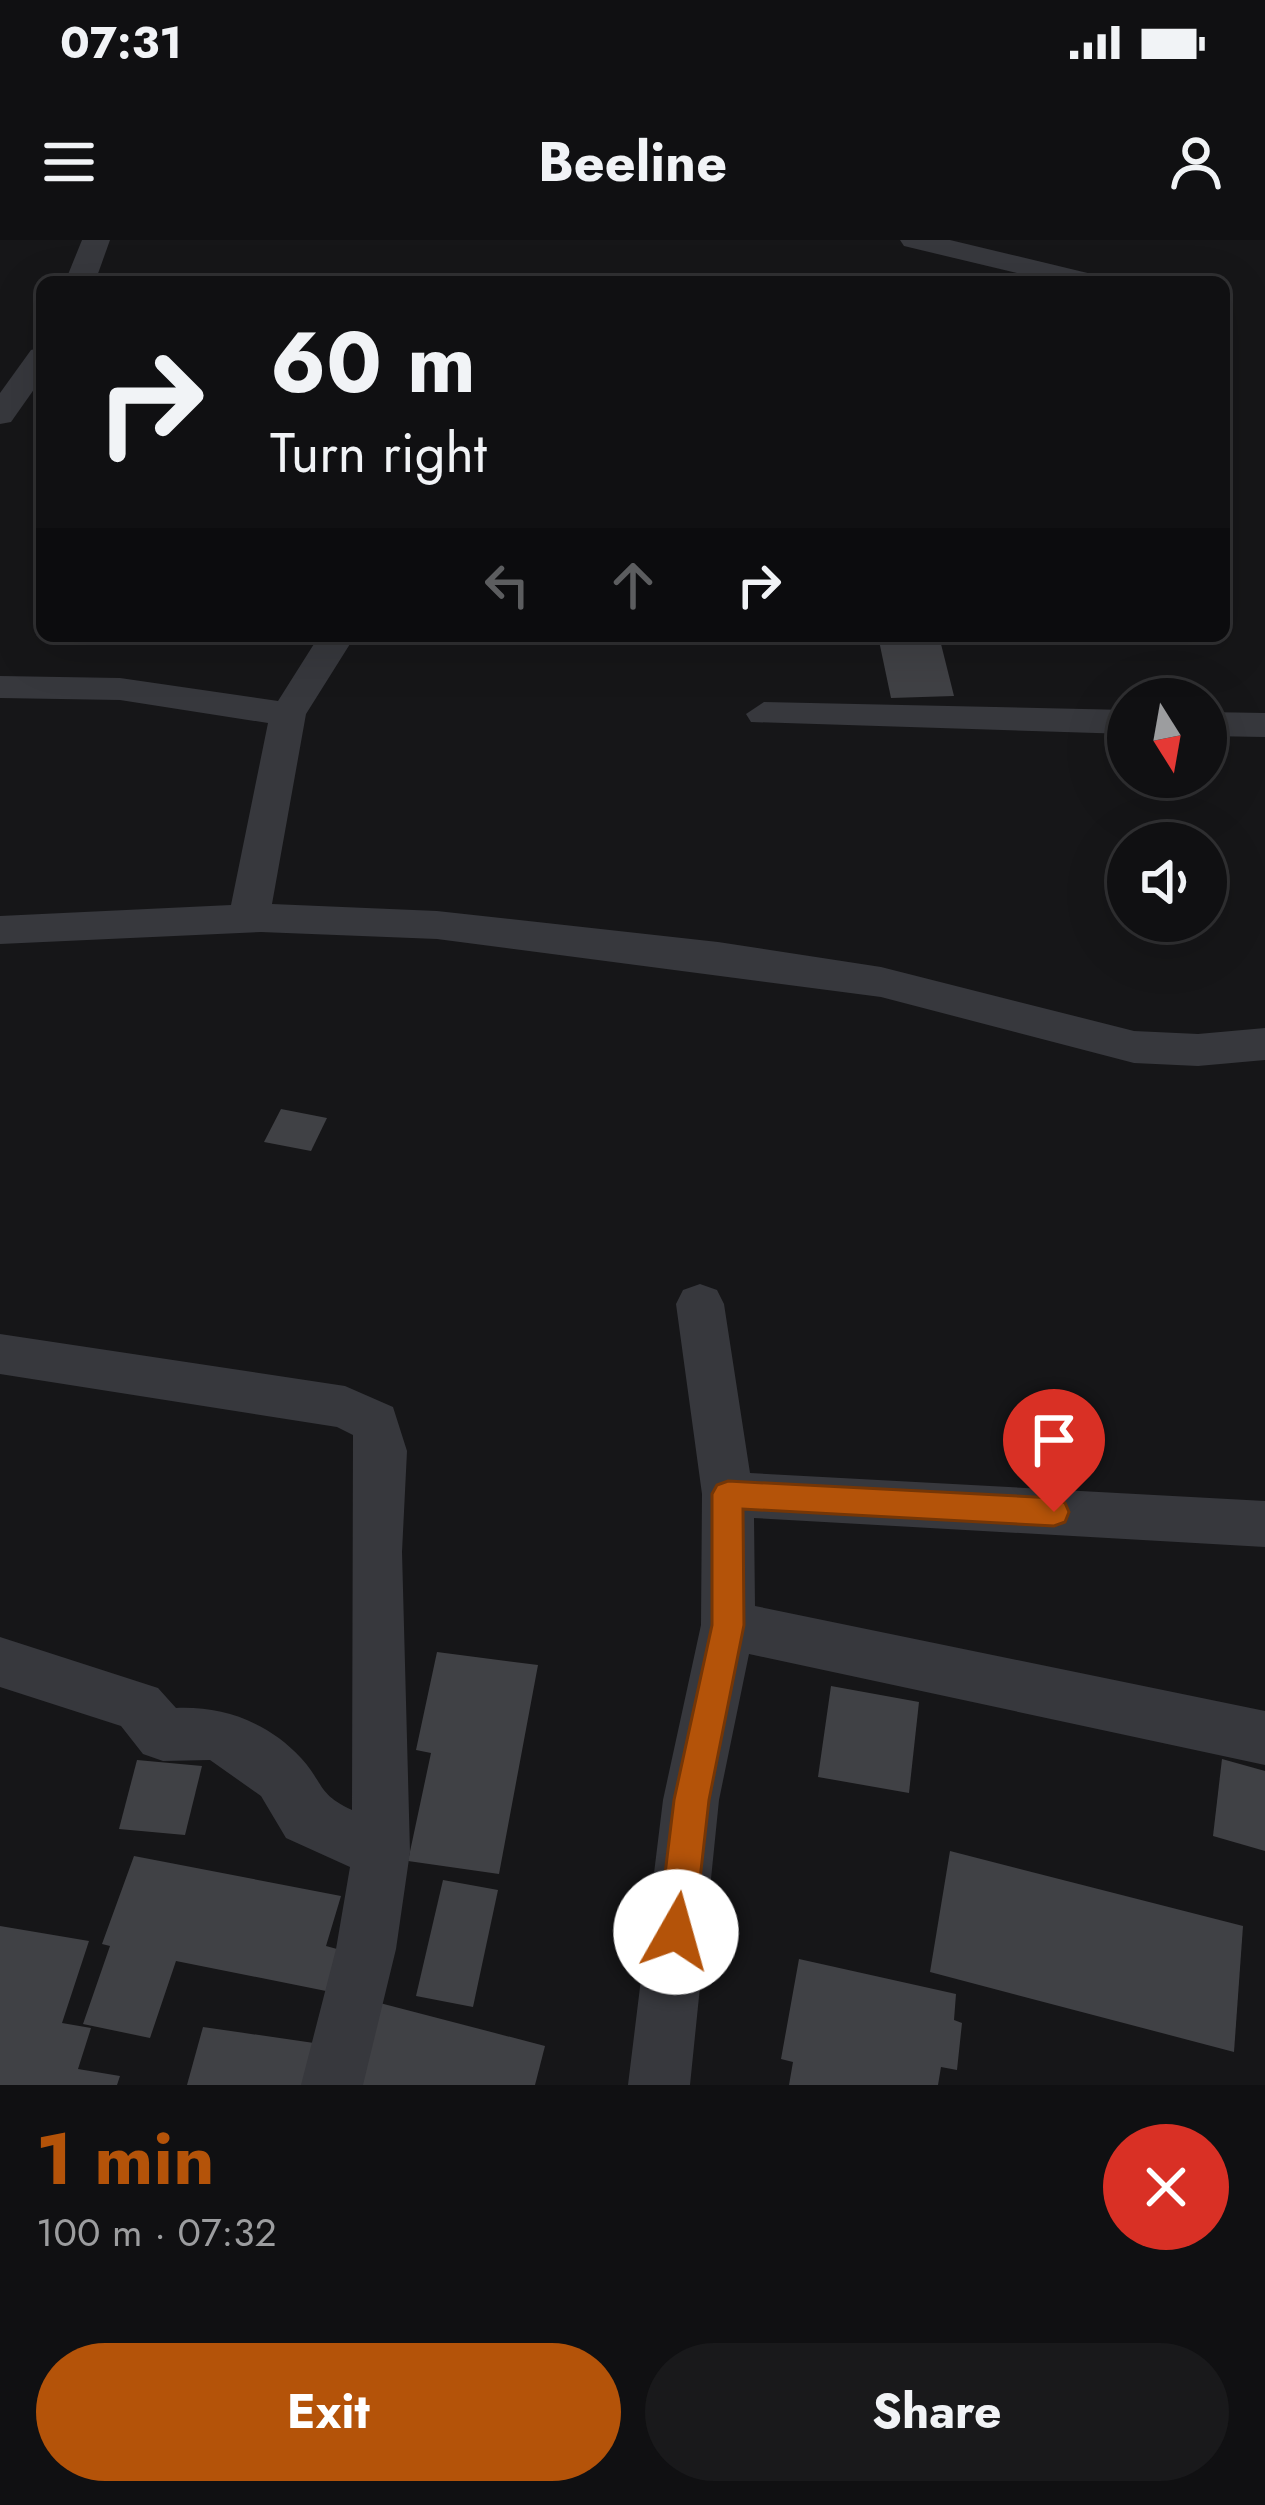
<!DOCTYPE html>
<html lang="en">
<head>
<meta charset="utf-8">
<style>
	:root { --surface:#101012; --page:#19191b; --text:#f1f3f6; --muted:#9c9d9f; --line:#303032; --accent:#b45309 }
	body { margin:0; font-family:Jost,sans-serif; background:var(--page); color:var(--text); height:100vh; display:flex; flex-direction:column; font-size:45px; white-space:nowrap }
	* { box-sizing:border-box; margin:0 }
	p { font-size:39px; color:var(--muted) }
	.icon { flex:none; width:66px; height:66px; fill:none; stroke:currentColor; stroke-width:2; stroke-linecap:round; stroke-linejoin:round }
	.map { position:relative; height:1845px; overflow:hidden }
	.details { display:flex; flex-direction:column; background:var(--surface); flex:1 }
	.details>* { flex:none }
	.hud { position:absolute; left:36px; top:36px; width:1194px; height:366px; border-radius:18px; box-shadow:0 12px 48px #0002,0 0 0 3px var(--line); background:#101012; color:var(--text); overflow:hidden }
	.needle { width:78px; rotate:169deg }
	.buttons { position:absolute; left:1107px; top:438px; display:grid; gap:24px }
	.buttons a { display:grid; place-items:center; width:120px; height:120px; border-radius:50%; background:var(--surface); box-shadow:0 12px 48px #0002,0 0 0 3px var(--line); font-size:60px }
	.pin { position:absolute; display:grid; place-items:center; width:102px; height:102px; color:#fff; margin:-123px -51px; border-radius:50% 50% 50% 0; rotate:-45deg; box-shadow:0 0 12px #0007 }
	.pin .icon { rotate:45deg }
	.me { position:absolute; width:132px; margin:-66px; rotate:7deg; stroke-linejoin:round; filter:drop-shadow(0 0 9px #0008) }
	.turn { display:flex; align-items:center; gap:42px; height:252px; padding:0 36px; font-size:54px }
	.turn .icon { width:156px; height:156px; stroke-width:2.5 }
	.turn b { display:block; font-size:84px; line-height:102px }
	.lanes { display:flex; align-items:center; height:114px; padding:0 36px; background:#0003; justify-content:center; gap:60px; direction:ltr }
	.lanes .off { opacity:.35 }
	.round { display:grid; place-items:center; flex:none; width:126px; height:126px; border-radius:63px; background:var(--page) }
	.headline { display:flex; align-items:center; justify-content:space-between; height:204px; padding:0 36px }
	h1 { font-size:72px; font-weight:700; line-height:90px; color:var(--accent) }
	.action { display:flex; gap:24px; margin-top:auto; padding:24px 36px }
	.action a { flex:1; height:138px; border-radius:72px; background:var(--accent); color:#fff; font-size:48px; font-weight:700; line-height:138px; text-align:center }
	.action a+a { background:var(--page); color:var(--text) }
	.status { display:flex; justify-content:space-between; align-items:center; height:84px; padding:0 60px; background:var(--surface); direction:ltr }
	.status svg { height:33px; fill:currentColor }
	header { display:flex; justify-content:space-between; align-items:center; height:156px; padding:0 36px; background:var(--surface); font-size:54px; font-weight:700 }
	.map>svg:first-child { display:block }
	.building { fill:#404145 }
	.lines { fill:none; stroke-linecap:round; stroke-linejoin:round }
	.minor { fill:#37383d; fill-rule:evenodd }
	.route { fill:#b45309; stroke:#753606; stroke-width:3 }
</style>
</head>
<body>
<div class="status"><b>07:31</b><svg viewBox="0 0 49 12"><path d="M0 12V9h3v3zM5 12V6h3v6zM10 12V3h3v9zM15 12V0h3v12zM26 1h20v11H26zM47 4h2v5h-2z"/></svg></div>
<header><svg class="icon" aria-label="menu" viewBox="0 0 24 24"><path d="M4 6h16M4 12h16M4 18h16"/></svg>Beeline<svg class="icon" aria-label="person" viewBox="0 0 24 24"><circle cx="12" cy="8" r="4"/><path d="M4 21q1-7 8-7t8 7"/></svg></header>
<div class="map">
<svg width="1265" height="1845" viewBox="0 0 1265 1845">
	<rect width="100%" height="100%" fill="#161618"/>
	<!-- building -->
	<g class="building">
		<polygon points="878,396 939,396 954,456 891,458"/>
		<polygon points="281,869 327,878 311,911 264,902"/>
		<polygon points="437,1412 538,1425 499,1634 408,1621 431,1513 416,1510"/>
		<polygon points="831,1446 919,1462 909,1553 818,1537"/>
		<polygon points="1222,1519 1265,1531 1265,1611 1213,1596"/>
		<polygon points="137,1520 202,1526 185,1595 119,1589"/>
		<polygon points="950,1611 1243,1686 1234,1812 930,1732"/>
		<polygon points="134,1616 341,1656 326,1706 337,1709 326,1751 176,1721 150,1798 83,1784 110,1706 102,1704"/>
		<polygon points="443,1640 498,1650 473,1767 416,1756"/>
		<polygon points="0,1686 89,1701 62,1783 91,1788 78,1829 120,1836 117,1845 0,1845"/>
		<polygon points="799,1719 956,1754 954,1780 962,1783 957,1830 941,1827 938,1845 789,1845 793,1822 781,1819"/>
		<polygon points="376,1762 545,1806 535,1845 350,1845"/>
		<polygon points="203,1787 314,1803 304,1845 187,1845"/>
	</g>
	<g class="lines">
		<!-- minor -->
		<g class="minor">
			<polygon points="82,0 110,0 95,42 65,42"/>
			<polygon points="900,0 950,0 1100,36 1105,42 1054,42 904,6"/>
			<polygon points="42,107 42,138 11,182 0,184 0,153 31,110"/>
			<polygon points="319,396 355,396 306,474 272,664 437,671 718,702 881,727 1134,791 1198,794 1265,788 1265,820 1198,826 1134,823 881,757 437,699 261,692 0,704 0,676 231,665 268,483 120,460 0,458 0,436 120,438 278,461"/>
			<polygon points="764,462 1128,470 1128,494 751,482 746,474"/>
			<polygon points="1206,472 1265,473 1265,497 1206,496"/>
			<polygon points="700,1044 717,1050 724,1064 750,1233 1265,1261 1265,1307 754,1278 755,1366 1265,1471 1265,1525 749,1414 719,1560 690,1845 628,1845 663,1560 701,1385 702,1254 676,1064 683,1050"/>
			<path d="M0,1094L345,1146L393,1167L407,1211L402,1312L410,1612L396,1709L363,1845H301L336,1709L350,1627L286,1598L261,1556L210,1520L163,1521L143,1514L121,1486L0,1447V1397L158,1448L176,1468C223,1466 268,1482 301,1518C324,1543 317,1554 352,1570L353,1195L337,1187L0,1134Z"/>
		</g>
	</g>
	<!-- route -->
	<polygon class="route" points="728,1241 1054,1258 1065,1263 1069,1272 1065,1282 1054,1286 743,1269 744,1385 709,1560 694,1692 689,1705 676,1710 664,1705 658,1692 674,1560 712,1385 712,1254 717,1245"/>
</svg>
<div class="buttons">
<a><svg class="needle" viewBox="-14 -14 28 28"><path d="M0-13l5 13h-10z" fill="#e53935"/><path d="M0 13l5-13h-10z" fill="#9c9d9f"/></svg></a>
<a><svg class="icon" aria-label="sound" viewBox="0 0 24 24"><path d="M4 9h4l5-4v14l-5-4H4zM17 9q2 3 0 6"/></svg></a>
</div>
<div class="pin" style="left:1054px;top:1272px;background:#d93025"><svg class="icon" aria-label="arrive" viewBox="0 0 24 24"><path d="M6 21V4h12l-3 4 3 4H6"/></svg></div>
<svg class="me" style="left:676px;top:1692px" viewBox="-20 -20 40 40"><circle r="19" fill="#fff"/><path d="M0-13L10 11 0 6-10 11z" fill="#b45309"/></svg>
<div class="hud">
<div class="turn"><svg class="icon" aria-label="right" viewBox="0 0 24 24"><path d="M7 20v-9h11M14 6l5 5-5 5"/></svg><div><b>60 m</b>Turn right</div></div>
<div class="lanes"><svg class="icon off" aria-label="left" viewBox="0 0 24 24"><path d="M17 20v-9H6M10 6l-5 5 5 5"/></svg><svg class="icon off" aria-label="ahead" viewBox="0 0 24 24"><path d="M12 20V5M6 11l6-6 6 6"/></svg><svg class="icon" aria-label="right" viewBox="0 0 24 24"><path d="M7 20v-9h11M14 6l5 5-5 5"/></svg></div>
</div>
</div>
<section class="details">
<div class="headline"><div><h1>1 min</h1><p>100 m · 07:32</p></div><a class="round" style="background:#d93025;color:#fff"><svg class="icon" aria-label="close" viewBox="0 0 24 24"><path d="M6 6l12 12M18 6L6 18"/></svg></a></div>
<div class="action"><a>Exit</a><a>Share</a></div>
</section>
</body>
</html>
